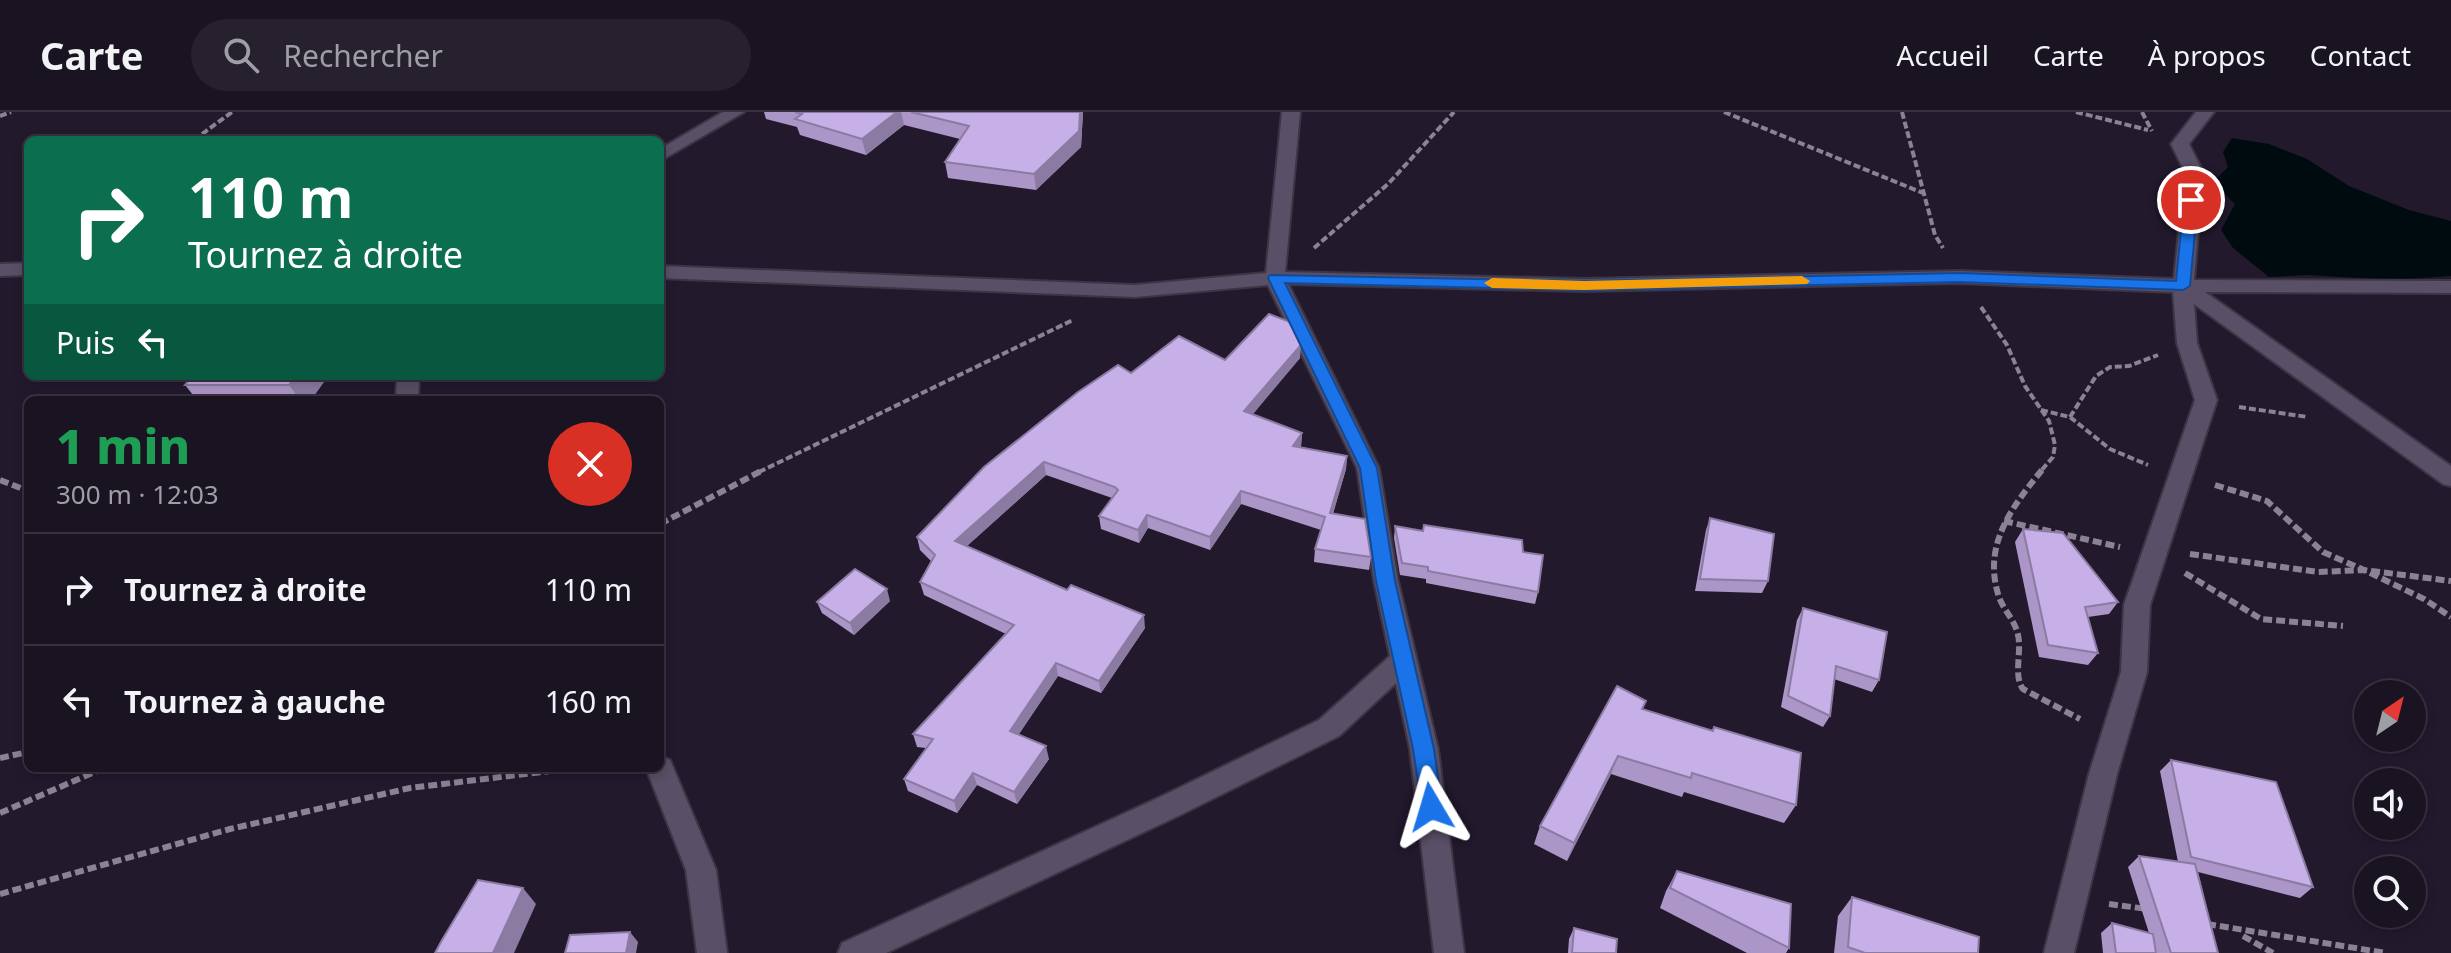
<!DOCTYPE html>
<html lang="fr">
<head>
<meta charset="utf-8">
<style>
	:root { --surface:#1a1322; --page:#27202f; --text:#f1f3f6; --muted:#9f9ea5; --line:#383240 }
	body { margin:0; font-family:"Noto Sans",sans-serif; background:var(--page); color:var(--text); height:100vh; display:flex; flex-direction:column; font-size:30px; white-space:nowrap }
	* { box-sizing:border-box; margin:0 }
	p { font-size:26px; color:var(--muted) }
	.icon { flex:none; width:44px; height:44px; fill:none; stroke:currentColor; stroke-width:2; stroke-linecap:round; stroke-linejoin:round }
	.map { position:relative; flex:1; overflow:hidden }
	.details { position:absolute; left:24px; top:284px; width:640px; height:376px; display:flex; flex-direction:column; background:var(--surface); border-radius:12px; box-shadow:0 4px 12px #0003,0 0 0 2px var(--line) }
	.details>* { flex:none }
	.top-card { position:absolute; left:24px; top:24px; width:640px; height:244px; border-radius:12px; box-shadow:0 4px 12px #0003,0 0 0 2px var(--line); background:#0b6e4f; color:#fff; overflow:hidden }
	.needle { width:52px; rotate:35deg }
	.tools { position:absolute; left:2354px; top:568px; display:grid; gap:16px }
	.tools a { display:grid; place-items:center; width:72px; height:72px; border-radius:50%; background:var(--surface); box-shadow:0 4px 12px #0003,0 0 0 2px var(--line); font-size:40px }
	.pin { position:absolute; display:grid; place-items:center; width:68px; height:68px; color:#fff; margin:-34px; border:4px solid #fff; border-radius:50%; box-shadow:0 2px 8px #0007 }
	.me { position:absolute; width:88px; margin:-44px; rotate:353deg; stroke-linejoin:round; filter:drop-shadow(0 0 6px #0008) }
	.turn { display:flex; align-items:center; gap:28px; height:168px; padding:0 32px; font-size:36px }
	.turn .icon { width:104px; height:104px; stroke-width:2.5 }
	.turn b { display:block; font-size:56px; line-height:68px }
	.then { display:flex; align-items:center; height:76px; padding:0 32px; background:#0003; gap:16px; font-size:30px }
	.round { display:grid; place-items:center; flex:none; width:84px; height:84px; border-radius:42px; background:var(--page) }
	.overview { display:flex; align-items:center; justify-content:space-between; height:136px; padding:0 32px }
	h1 { font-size:48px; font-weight:800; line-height:60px; color:#1e9e55 }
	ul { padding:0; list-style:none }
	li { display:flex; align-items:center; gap:24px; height:112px; padding:0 32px; border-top:2px solid var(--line) }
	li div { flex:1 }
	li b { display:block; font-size:30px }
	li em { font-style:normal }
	header { display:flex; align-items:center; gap:48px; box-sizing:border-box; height:112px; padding:0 40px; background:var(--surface); border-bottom:2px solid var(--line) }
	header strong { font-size:38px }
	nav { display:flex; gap:44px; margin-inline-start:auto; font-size:28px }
	.search { width:560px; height:72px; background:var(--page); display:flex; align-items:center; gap:20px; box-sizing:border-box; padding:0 28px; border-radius:44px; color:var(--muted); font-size:30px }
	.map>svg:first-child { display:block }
	.water { fill:#000b10 }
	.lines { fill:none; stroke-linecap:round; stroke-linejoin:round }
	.minor-casing { stroke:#3c3545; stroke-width:4 }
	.path-far1 { stroke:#8b8394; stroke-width:4; stroke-dasharray:7 3; stroke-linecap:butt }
	.path { stroke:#8b8394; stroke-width:6; stroke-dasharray:9 4; stroke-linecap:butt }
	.minor { fill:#594f66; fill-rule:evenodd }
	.wall { fill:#ab96c7 }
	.shaded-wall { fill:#8b7aa2 }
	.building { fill:#c7afe7; stroke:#8b7aa2; stroke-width:2 }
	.route { fill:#1a73e8; stroke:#114b97; stroke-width:2 }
	.slow { fill:#f59e0b }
</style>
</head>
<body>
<header>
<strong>Carte</strong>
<div class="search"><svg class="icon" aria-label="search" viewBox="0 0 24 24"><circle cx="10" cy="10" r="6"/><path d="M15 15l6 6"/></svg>Rechercher</div>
<nav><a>Accueil</a><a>Carte</a><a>À propos</a><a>Contact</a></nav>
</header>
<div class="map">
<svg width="2451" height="841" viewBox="0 0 2451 841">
	<rect width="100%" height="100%" fill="#22192d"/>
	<!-- water -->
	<polygon class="water" points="2232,26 2269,32 2307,47 2349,74 2409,98 2451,109 2451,164 2392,168 2307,163 2269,165 2233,136 2221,118 2235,92 2217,75 2217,66 2228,55 2223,40"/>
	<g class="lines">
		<!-- minor casing -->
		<g class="minor-casing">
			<g id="minor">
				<polygon points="723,0 744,0 660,49 660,37"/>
				<polygon points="1282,0 1300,0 1285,160 1584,167 1960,159 2174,167 2185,60 2171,32 2196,0 2214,0 2189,32 2203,60 2194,168 2451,169 2451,181 2205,180 2451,354 2451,374 2443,372 2194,192 2197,231 2217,288 2150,493 2147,560 2117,662 2074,841 2044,841 2089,662 2121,560 2124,493 2195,288 2177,231 2173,180 1960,171 1584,179 1288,172 1379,356 1398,469 1438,637 1464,841 1434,841 1410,637 1396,571 1339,624 1178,704 886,841 838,841 842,831 1158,686 1319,608 1390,544 1374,469 1357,356 1268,173 1135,185 660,166 660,154 1135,173 1266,161"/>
				<polygon points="28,151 28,163 0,164 0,152"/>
				<polygon points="397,264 419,264 418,288 396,288"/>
				<polygon points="660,644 670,648 716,758 727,841 697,841 686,758 646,656 660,656"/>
			</g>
		</g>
		<!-- path-far1 -->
		<g class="path-far1">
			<polyline points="1724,0 1923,81"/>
			<polyline points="1902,0 1935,123 1943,136"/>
			<polyline points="2076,0 2148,18"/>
			<polyline points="2142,0 2152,19"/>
			<polyline points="0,4 11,0"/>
			<polyline points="194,28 232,0"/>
			<polyline points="1314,136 1388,72 1454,0"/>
			<polyline points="1981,195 2007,233 2025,274 2049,309 2055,333 2053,345 2040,360"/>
			<polyline points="2239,295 2308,305"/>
			<polyline points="2041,298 2070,305 2110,337 2148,353"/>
			<polyline points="2070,305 2096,264 2110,255 2129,254 2158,243"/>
			<polyline points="759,360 1073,208"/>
		</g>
		<!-- path -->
		<g class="path">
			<path d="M2042,358C2011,396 1982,434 1999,485C2004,499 2015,508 2018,523C2022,540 2013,564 2023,577L2080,607"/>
			<polyline points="0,368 28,379"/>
			<polyline points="2215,373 2267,389 2323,440 2364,458 2451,469"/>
			<polyline points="2004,409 2120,435"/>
			<polyline points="660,412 763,358"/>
			<polyline points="2190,442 2318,460 2364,458 2424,487 2451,505"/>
			<polyline points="2185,461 2261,507 2343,514"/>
			<polyline points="0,646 28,640"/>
			<polyline points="0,701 104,656"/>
			<polyline points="0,782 230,717 410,676 575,656"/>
			<polyline points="2109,792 2147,797"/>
			<polyline points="2207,812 2386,841"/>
			<polyline points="2243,824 2273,841"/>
		</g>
		<!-- minor -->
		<use href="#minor" class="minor"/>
	</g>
	<!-- wall -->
	<g class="wall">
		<polygon points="764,0 1083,0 1081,35 1036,78 948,66 945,50 960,27 904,13 866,43 800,23 797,15 766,7"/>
		<polygon points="1300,246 1252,302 1302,321 1301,335 1347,344 1346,357 1333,402 1371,445 1369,458 1314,450 1315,437 1321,418 1241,392 1210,438 1148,416 1139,431 1101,417 1099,404 1112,386 1046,363 967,434 1145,516 1101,581 1058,564 1019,622 1049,647 1017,692 977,673 957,701 908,679 904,667 926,636 917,635 913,622 1006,522 924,483 920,470 931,449 920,438 917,425 1131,261 1225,248"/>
		<polygon points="192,264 328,264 311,288 197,288 185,273"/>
		<polygon points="1710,406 1768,469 1762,481 1695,479 1706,418"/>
		<polygon points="1395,414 1523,440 1538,480 1535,492 1426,471 1426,467 1400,463 1394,426"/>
		<polygon points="2023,417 2118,490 2109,502 2088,505 2098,541 2088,553 2039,545 2015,430"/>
		<polygon points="890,489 854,523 822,501 817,490"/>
		<polygon points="1803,496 1879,568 1872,580 1834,567 1830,604 1823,615 1781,595 1797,508"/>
		<polygon points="1646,589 1642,598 1712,618 1714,615 1796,693 1784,711 1684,680 1682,685 1611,662 1567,749 1534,732 1540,714"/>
		<polygon points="2171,648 2313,775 2300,786 2198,760 2218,841 2103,841 2101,821 2112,811 2149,821 2128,755 2139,744 2178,750 2160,659"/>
		<polygon points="1677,759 1789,836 1786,841 1747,841 1660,796 1666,779"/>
		<polygon points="1852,785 1978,841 1834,841 1838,804"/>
		<polygon points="1574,816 1616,841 1568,841 1569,827"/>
	</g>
	<!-- shaded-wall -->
	<g class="shaded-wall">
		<polygon points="897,0 901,0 904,13 866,43 862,27"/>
		<polygon points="1080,0 1083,0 1081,35 1036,78 1034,62"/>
		<polygon points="1301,233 1300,246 1244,313 1244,299"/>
		<polygon points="296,264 328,264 311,288 300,288 289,273"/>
		<polygon points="1302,321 1301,334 1292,347 1293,334"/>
		<polygon points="1347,344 1346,357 1329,414 1330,401"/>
		<polygon points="1044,350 1046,363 958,442 955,429"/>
		<polygon points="1241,379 1241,392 1210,438 1210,425"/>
		<polygon points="1147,403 1148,416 1139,431 1138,418"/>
		<polygon points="887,477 890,489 854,523 850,511"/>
		<polygon points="1144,503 1145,516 1101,581 1099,569"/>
		<polygon points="1056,551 1058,564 1013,631 1010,619"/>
		<polygon points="1046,634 1049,647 1017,692 1014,680"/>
		<polygon points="1618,644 1611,662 1567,749 1574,731"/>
		<polygon points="973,661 977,673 957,701 954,689"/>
		<polygon points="523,776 536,792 514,841 493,841"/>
		<polygon points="630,820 638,830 636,841 626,841"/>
	</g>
	<!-- building -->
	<g class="building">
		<polygon points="795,0 897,0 862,27 795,7 802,2"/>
		<polygon points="911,0 1080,0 1079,19 1034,62 945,50 969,14"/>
		<polygon points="1269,202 1290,210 1301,233 1244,299 1302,321 1293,334 1347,344 1330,401 1365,407 1371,445 1315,437 1325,405 1241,379 1210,425 1147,403 1138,418 1099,404 1118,378 1115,375 1044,350 955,429 1067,478 1071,473 1144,503 1099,569 1056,551 1010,619 1046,634 1014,680 973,661 954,689 904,667 933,627 913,622 1014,513 920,470 935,443 917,425 984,355 1078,280 1118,253 1131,261 1179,224 1225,248"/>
		<polygon points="192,264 296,264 289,273 185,273"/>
		<polygon points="1710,406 1774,422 1768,469 1700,467"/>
		<polygon points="1424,413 1522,428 1523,440 1543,443 1538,480 1428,459 1428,455 1402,451 1395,414 1423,419"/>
		<polygon points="2023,417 2063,421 2118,490 2085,495 2098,541 2048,533"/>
		<polygon points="855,457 887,477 850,511 817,490"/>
		<polygon points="1803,496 1887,520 1879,568 1836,554 1830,604 1788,584"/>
		<polygon points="1617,574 1646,589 1642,597 1713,619 1714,615 1801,641 1796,693 1692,661 1691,666 1618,644 1574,731 1540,714"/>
		<polygon points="2171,648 2276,670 2313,775 2191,745"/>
		<polygon points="2139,744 2195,752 2218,841 2171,841"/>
		<polygon points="1677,759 1791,792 1789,836 1670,776"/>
		<polygon points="478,768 523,776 493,841 435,841 442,828"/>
		<polygon points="1852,785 1979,825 1978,841 1865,841 1848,835"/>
		<polygon points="2112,811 2153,822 2156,841 2116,841"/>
		<polygon points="1574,816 1617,827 1616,841 1572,841"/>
		<polygon points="630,820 626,841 565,841 570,823"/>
	</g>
	<!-- route -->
	<polygon class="route" points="2191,84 2198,88 2190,174 2183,178 1960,170 1584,178 1285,171 1377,356 1395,469 1434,637 1442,695 1439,702 1431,705 1423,702 1413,637 1376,469 1360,356 1268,166 1270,163 1584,169 1960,161 2176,169 2184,88"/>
	<!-- slow -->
	<polygon class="slow" points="1802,164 1810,169 1807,172 1584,178 1492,176 1484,171 1492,166 1584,169"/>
</svg>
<div class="tools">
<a><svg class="needle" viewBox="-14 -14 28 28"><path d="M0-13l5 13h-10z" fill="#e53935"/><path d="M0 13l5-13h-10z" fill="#9f9ea5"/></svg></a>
<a><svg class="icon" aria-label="sound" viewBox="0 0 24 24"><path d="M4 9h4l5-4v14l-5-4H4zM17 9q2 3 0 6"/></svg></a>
<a><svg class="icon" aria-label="search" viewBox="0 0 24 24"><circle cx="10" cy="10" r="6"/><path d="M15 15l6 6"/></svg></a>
</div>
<div class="pin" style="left:2191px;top:88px;background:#d93025"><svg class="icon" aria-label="arrive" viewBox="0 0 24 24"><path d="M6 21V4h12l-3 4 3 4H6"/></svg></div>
<svg class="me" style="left:1431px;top:695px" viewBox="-20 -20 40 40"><path d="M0-17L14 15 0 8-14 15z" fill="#1a73e8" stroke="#fff" stroke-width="4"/></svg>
<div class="top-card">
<div class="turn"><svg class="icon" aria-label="right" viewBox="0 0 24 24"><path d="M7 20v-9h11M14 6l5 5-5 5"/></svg><div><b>110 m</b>Tournez à droite</div></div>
<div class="then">Puis<svg class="icon" aria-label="left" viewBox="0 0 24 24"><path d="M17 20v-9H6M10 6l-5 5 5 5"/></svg></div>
</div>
<section class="details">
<div class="overview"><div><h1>1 min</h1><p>300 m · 12:03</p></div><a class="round" style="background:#d93025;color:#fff"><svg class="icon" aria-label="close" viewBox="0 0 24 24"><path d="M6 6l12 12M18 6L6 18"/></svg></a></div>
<ul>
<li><svg class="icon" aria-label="right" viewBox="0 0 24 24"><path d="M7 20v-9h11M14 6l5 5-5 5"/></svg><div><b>Tournez à droite</b></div><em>110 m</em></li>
<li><svg class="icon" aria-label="left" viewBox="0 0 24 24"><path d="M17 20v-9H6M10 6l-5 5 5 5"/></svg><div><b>Tournez à gauche</b></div><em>160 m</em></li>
</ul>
</section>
</div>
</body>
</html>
